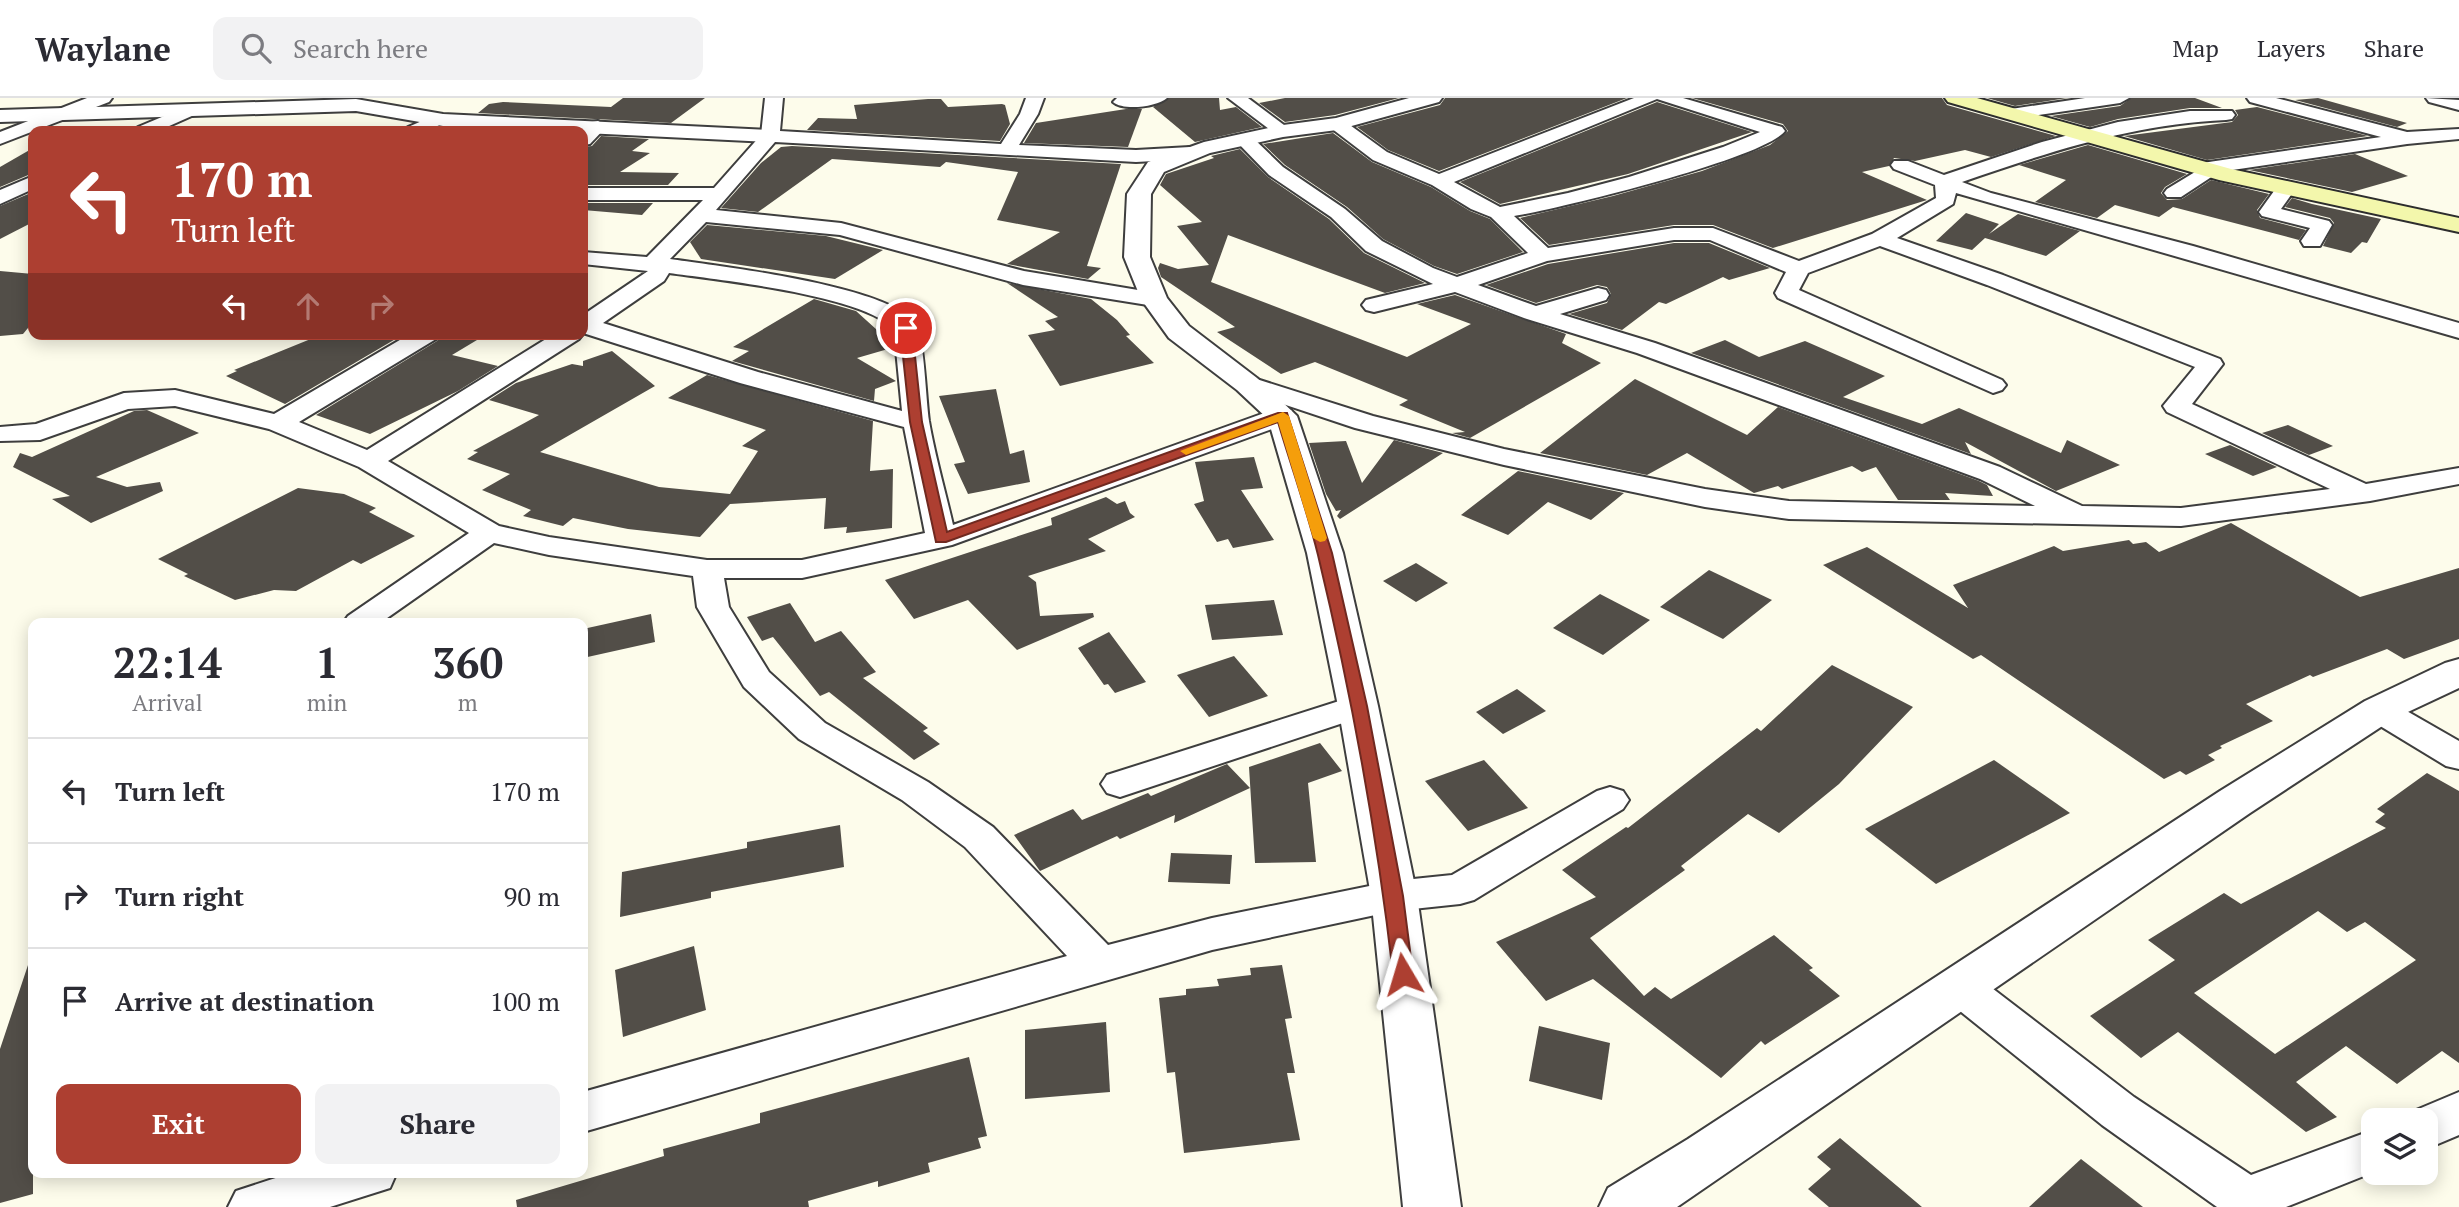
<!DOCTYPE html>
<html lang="en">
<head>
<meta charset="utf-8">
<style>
	:root { --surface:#fff; --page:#f2f2f3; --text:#2b2b33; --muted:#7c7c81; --line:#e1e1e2; --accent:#ad3f31 }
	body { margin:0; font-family:"PT Serif",serif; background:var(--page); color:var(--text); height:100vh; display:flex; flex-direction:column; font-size:26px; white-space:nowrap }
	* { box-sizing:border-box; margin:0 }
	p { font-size:23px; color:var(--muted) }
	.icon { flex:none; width:38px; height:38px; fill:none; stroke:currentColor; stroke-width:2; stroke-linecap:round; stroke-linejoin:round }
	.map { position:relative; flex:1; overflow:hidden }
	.panel { position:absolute; left:28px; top:520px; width:560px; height:560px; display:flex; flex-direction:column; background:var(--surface); border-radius:14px; box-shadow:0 4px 18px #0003 }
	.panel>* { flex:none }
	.hud { position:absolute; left:28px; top:28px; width:560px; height:214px; border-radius:14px; box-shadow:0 4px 18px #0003; background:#ad3f31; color:#fff; overflow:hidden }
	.controls { position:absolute; left:2361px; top:1010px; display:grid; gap:14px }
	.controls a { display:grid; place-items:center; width:77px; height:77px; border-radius:14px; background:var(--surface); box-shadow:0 4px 18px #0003; font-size:35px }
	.pin { position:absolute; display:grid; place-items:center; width:60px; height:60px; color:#fff; margin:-30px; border:4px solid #fff; border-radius:50%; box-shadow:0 2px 7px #0007 }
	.me { position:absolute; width:77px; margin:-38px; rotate:353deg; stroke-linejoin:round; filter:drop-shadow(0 0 5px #0008) }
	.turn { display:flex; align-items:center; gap:24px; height:147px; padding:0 28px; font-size:32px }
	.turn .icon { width:91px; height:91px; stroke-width:2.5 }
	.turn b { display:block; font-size:49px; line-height:60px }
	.lanes { display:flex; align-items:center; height:66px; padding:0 28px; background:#0003; justify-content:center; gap:35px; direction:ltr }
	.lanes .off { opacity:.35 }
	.eta { display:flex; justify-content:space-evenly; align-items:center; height:119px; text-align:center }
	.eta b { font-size:42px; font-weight:600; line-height:49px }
	.primary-button { display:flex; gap:14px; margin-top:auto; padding:14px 28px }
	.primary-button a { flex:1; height:80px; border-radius:14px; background:var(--accent); color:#fff; font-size:28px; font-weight:600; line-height:80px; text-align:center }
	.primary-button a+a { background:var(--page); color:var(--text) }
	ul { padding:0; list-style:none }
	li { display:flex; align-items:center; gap:21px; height:105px; padding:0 28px; border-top:2px solid var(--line) }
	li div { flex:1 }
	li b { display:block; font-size:26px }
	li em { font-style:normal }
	header { display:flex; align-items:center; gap:42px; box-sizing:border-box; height:98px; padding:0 35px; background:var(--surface); border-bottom:2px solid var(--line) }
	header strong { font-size:33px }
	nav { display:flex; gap:38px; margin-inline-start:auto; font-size:24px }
	.search { width:490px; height:63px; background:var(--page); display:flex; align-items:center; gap:18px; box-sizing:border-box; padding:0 24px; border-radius:14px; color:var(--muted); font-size:26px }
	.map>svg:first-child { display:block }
	.building { fill:#524e48; fill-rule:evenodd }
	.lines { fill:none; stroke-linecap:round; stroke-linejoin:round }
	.minor-casing { stroke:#3e3e3e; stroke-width:4 }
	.tertiary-casing { stroke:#3e3e3e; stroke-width:4 }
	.secondary-casing { stroke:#2d2d2d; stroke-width:4 }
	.minor { fill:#fff; fill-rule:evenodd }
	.tertiary { fill:#fff; fill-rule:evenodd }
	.secondary { fill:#f3f7ac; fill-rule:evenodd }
	.route { fill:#ad3f31; stroke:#702920; stroke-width:2 }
	.slow { fill:#f59e0b }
</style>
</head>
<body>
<header>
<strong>Waylane</strong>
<div class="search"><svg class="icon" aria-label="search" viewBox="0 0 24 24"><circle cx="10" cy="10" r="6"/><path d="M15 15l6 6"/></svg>Search here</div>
<nav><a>Map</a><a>Layers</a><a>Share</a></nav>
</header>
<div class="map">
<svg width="2459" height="1109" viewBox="0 0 2459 1109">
	<rect width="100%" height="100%" fill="#fdfceb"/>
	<!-- building -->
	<g class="building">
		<polygon points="623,0 705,0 671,25 478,15 489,6 503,4 611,9"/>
		<polygon points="1169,0 1219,0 1220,12 1236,9 1262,29 1195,44 1153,9"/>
		<polygon points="1285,0 1399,0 1335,17 1285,24 1259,5"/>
		<polygon points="1445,0 1627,0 1439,73 1388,52 1357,29 1440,7"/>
		<polygon points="1692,0 1942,0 1947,7 2056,38 1991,59 1965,52 1915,63 1894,60 1889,68 1862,74 1927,102 1773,150 1778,152 1713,127 1674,127 1549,147 1520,120 1613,98 1702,73 1770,47 1788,33 1783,26"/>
		<polygon points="1987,0 2067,0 2015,8"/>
		<polygon points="2131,0 2195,0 2222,10 2190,10 2118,21 2090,29 2051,18 2120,8"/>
		<polygon points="2318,0 2407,25 2397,29 2295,2"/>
		<polygon points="928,1 941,1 948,9 1002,6 1005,7 1010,26 1000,43 807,32 818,20 857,21 854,7"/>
		<polygon points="1657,4 1752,34 1628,76 1500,106 1460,84"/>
		<polygon points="2257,9 2368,38 2207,62 2124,38 2232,24 2238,17 2235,12"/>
		<polygon points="1126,11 1142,11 1128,49 1024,45 1036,25"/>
		<polygon points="1333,35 1372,64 1431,89 1470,113 1490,121 1523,154 1457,176 1434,168 1383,141 1347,109 1285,67 1263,46"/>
		<polygon points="601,38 649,41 632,53 650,55 620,74 679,75 668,87 583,87 583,49 592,48"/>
		<polygon points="2088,47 2187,76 2165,89 2161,95 2167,102 2182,101 2211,82 2269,96 2257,112 2260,120 2306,132 2299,142 2173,109 2159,119 2115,107 2097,120 2035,104 2066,82 2019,67"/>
		<polygon points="792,48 1121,66 1087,168 1101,170 1088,181 1007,166 1060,134 997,122 1018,74 946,64 940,69 832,61 758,114 721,110 761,65 781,49"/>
		<polygon points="33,50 33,75 0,89 0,69"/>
		<polygon points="1240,51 1268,79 1329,121 1364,155 1425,185 1385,195 1228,137 1211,184 1407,259 1471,226 1417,206 1455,197 1566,236 1562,245 1601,265 1470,340 1452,335 1465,334 1399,307 1408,302 1315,264 1281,276 1217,234 1235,229 1161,179 1158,170 1160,165 1178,171 1209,167 1177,128 1202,124 1160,87 1166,76 1214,60 1211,58"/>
		<polygon points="2355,56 2408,78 2352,94 2249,72"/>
		<polygon points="33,94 33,124 0,141 0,108"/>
		<polygon points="2292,100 2312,106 2381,121 2367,145 2362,144 2351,155 2323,148 2334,125 2330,120 2285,109"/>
		<polygon points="583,105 653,105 642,117 583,112"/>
		<polygon points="1966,115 1999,126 1989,136 2018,116 2080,133 2046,158 1985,140 1972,152 1936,143"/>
		<polygon points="707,127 826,138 883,152 835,181 701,161 690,144"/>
		<polygon points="1674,145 1709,145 1770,170 1729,182 1723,179 1666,206 1659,204 1622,232 1569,216 1607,205 1611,196 1607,189 1597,187 1536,205 1486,187 1548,166"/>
		<polygon points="0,173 33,176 33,224 23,236 0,238"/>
		<polygon points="1007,185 1091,201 1117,222 1130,237 1126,238 1154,265 1060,288 1028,237 1055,232 1045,223 1058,219"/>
		<polygon points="814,201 856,213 887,241 883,242 888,251 857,260 896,283 875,291 874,303 732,263 749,253 733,249"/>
		<polygon points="323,236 404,236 285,306 226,278 237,273 234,272"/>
		<polygon points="442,236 487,236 452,257 498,268 458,293 370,336 316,317 437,243"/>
		<polygon points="1725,242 1759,259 1805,243 1885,278 1843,299 1922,326 1959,310 2061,355 2067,342 2120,367 2056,393 1965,344 1971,356 1691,255"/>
		<polygon points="612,253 655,288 540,354 659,389 730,396 758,353 742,348 766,332 668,300 707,277 873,323 870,373 893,371 892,430 846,435 847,429 824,431 826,400 730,406 700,439 628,431 573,420 563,428 523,418 531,412 482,392 510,376 467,361 478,354 473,353 539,317 489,302 516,285 572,266 583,268 583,263"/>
		<polygon points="1635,281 1747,337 1778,309 1979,383 1987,387 1993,398 1945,395 1950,402 1898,402 1876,369 1862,374 1852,368 1782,391 1778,388 1754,395 1687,355 1647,377 1540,355"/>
		<polygon points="996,291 1010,356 1024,352 1030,384 968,396 954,366 965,364 939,298"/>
		<polygon points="147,312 199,335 96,379 127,389 160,384 163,393 91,425 52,401 70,398 13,369 20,355 32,359 134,313"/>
		<polygon points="2288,327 2333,348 2309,357 2262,335"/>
		<polygon points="1394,342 1443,355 1340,421 1337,418 1341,412 1336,413 1326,396 1309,345 1346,343 1362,385"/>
		<polygon points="2230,347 2277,369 2253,378 2205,356"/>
		<polygon points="1254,359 1263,390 1241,392 1274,442 1233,450 1228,441 1217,444 1194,406 1204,403 1195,364"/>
		<polygon points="1518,373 1624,395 1591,422 1548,404 1508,437 1461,417"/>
		<polygon points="298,390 344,396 376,410 369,414 415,438 361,466 353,462 296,493 274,492 235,502 184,478 188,476 158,461"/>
		<polygon points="1106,399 1117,406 1125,403 1130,415 1135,419 1088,441 1106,453 1028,478 1036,484 1040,518 1093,515 1094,519 1017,552 968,502 914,521 885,482 1052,427 1051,420"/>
		<polygon points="2231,425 2360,499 2459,470 2459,541 2404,561 2387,551 2313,579 2310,577 2246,606 2273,623 2220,648 2222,650 2208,657 2215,662 2186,677 2180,673 2164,681 1981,557 1973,561 1823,467 1867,449 1968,510 1953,487 2054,448 2063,453 2129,442 2133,446 2146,444 2159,454"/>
		<polygon points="1416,465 1448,485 1416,504 1383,483"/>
		<polygon points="1709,472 1772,502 1723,541 1660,509"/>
		<polygon points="1600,496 1650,522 1603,557 1553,530"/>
		<polygon points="1274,502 1283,537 1212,542 1205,507"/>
		<polygon points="790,505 815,544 841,533 876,574 863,580 928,630 923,633 940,646 914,662 829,594 820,598 773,539 762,543 747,519"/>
		<polygon points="651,516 655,544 583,560 583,531"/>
		<polygon points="1109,534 1146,584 1115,595 1108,586 1104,587 1078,550"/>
		<polygon points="1234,558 1268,598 1209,619 1177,577"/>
		<polygon points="1832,567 1913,609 1839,686 1779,735 1748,716 1681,768 1685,772 1590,840 1644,898 1655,889 1671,901 1774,837 1813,870 1809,872 1840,898 1765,947 1761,943 1721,980 1593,881 1546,903 1496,844 1596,799 1562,772 1626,729 1628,730 1757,630 1761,633"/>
		<polygon points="1517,591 1546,613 1503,636 1476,614"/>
		<polygon points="1320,645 1342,673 1308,685 1316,764 1255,765 1249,669"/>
		<polygon points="1484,662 1528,710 1468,733 1425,683"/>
		<polygon points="1994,662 2070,715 1936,786 1865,731"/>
		<polygon points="1227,666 1250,690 1174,725 1175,717 1120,741 1117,738 1040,773 1014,737 1073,711 1082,722 1148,695 1151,698"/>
		<path d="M2427,675L2459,693V965L2442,953L2397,986L2346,948L2296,984L2337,1019L2306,1034L2178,934L2141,960L2090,918L2175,862L2148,842L2224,795L2241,806L2386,730L2375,724L2385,716L2377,711ZM2318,813L2347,834L2365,824L2416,862L2275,956L2194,895Z"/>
		<polygon points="840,727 844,769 711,794 711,800 620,819 622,774 747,750 747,744"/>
		<polygon points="1171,755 1232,757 1230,786 1168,784"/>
		<polygon points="694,848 706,912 623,939 615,872"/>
		<polygon points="28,867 33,868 33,1096 0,1105 0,951"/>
		<polygon points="1282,867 1292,920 1285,921 1295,975 1287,975 1300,1042 1184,1055 1175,974 1167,975 1159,900 1186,897 1186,891 1219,888 1217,881 1251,877 1250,870"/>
		<polygon points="1106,924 1110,994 1025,1001 1025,932"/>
		<polygon points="1539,928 1610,945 1602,1002 1529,983"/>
		<polygon points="969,959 987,1038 978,1040 981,1050 928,1065 930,1074 878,1089 878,1083 808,1103 809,1109 517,1109 516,1102 664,1058 663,1051 760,1025 760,1015"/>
		<polygon points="1840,1040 1922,1109 1829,1109 1808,1091 1831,1071 1817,1059"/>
		<polygon points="2081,1061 2143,1109 2029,1109"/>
	</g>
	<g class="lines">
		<!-- minor casing -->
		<g class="minor-casing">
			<g id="minor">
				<polygon points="87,0 112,0 109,4 0,46 0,34"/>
				<path d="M765,0H783L780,33L1001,46L1020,16L1026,0H1044L1038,16L1019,47L1136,52L1190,49L1199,55L1190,61L1136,64L775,44L716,112L841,125L1024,173L1162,196L1166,201L1162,206L1154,208L1023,187L840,137L706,124L670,161C717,168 896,188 917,228C924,243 926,302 929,323C935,358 945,392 953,427L1273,312L1282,310L1291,312L1295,318L1291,324L952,447L802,480H724L729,509L769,574L825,625L928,684L993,729L1108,847L1212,820L1394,783L1452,777L1597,693L1610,689L1623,693L1629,702L1623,711L1474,802L1460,806L1394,813L1212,852L583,1034V994L1067,858L965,749L902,702L799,641L744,589L697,509L693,478L549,457L494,445L380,525H343L348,518L469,435L359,369L269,331L175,308L128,311L40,342L0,343V329L36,326L124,295L175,292L274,316L410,236H440L436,241L299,324L367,352L554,236H583L579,241L388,363L499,428L549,439L707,462H802L925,435L904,329L740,285L583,235V217L648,173L583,166V154L647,159L703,102H583V90H714L761,37ZM669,175C719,182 863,197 894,231L902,313L758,274L603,225L664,183Z"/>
				<path d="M1117,0H1167C1157,9 1123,13 1113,4Z"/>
				<polygon points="1228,0 1248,0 1292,33 1283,38 1277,37"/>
				<path d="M1634,0H1683L1782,29L1785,33C1763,61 1557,111 1514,118L1548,150L1674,130H1713L1799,163L1872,136L1936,100L1935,87L1894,71L1891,67L1894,63H1908L1944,77L2042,44L2118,24L2190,13H2232L2235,17L2232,21L2226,22C2133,26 2049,54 1962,84L1991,95L2193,148L2459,225V240L1956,95L1953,106L1897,140L2003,177L2220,261L2223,266L2192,306L2366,386L2459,370V386L2370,403L2181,428L1789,421L1705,409L1504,367L1355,330L1238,291L1234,286L1238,281L1247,278L1373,318L1504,351L1705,391L1789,403L2035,408L1980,381L1637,255L1527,221L1455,194L1374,214L1366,212L1362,207L1366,202L1433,186L1366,153L1331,119L1269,77L1236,43L1245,37L1252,39L1283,69L1345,111L1382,143L1433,170L1457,179L1528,155L1491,119L1471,111L1432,87L1373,62L1331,30L1328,26L1331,22H1343L1387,54L1439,76ZM1657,1L1760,34L1723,49L1629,79L1568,95L1500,109L1454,84ZM1674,142H1710L1786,174L1775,195L1778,200L1993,295L2002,292L2006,287L2002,282L1799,192L1808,175L1880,148L1987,187L2195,269L2163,308L2167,314L2330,391L2181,410L2082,408L2000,369L1655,245L1560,216L1606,202L1609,197L1606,192L1598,190L1536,208L1478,187L1547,163Z"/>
				<polygon points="2085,0 2129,0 2120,5 2011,21 2002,16 2011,11"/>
				<polygon points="2247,0 2276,0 2407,34 2459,31 2459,41 2407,46 2219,74 2181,99 2167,99 2164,95 2167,91 2195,74 2192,70 2195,66 2381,39 2250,4"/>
				<polygon points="2426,0 2459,2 2459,12 2429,4"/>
				<polygon points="188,8 194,9 197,13 194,17 158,33 135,33 138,29"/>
				<path d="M438,16L444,17L447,21C435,33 421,34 405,33L408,29Z"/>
				<polygon points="598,23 607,28 590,46 583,47 582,33 592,24"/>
				<polygon points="33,78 33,91 0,106 0,92"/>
				<polygon points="2286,84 2293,86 2296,90 2281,111 2329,123 2332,127 2320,148 2304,148 2301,143 2310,130 2262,118 2259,114 2279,86"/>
				<polygon points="1358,597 1370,600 1375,608 1370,616 1120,699 1107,695 1101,686 1107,677"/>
				<polygon points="2379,600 2391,604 2459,643 2459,671 2446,668 2367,620 2362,612 2367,604"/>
				<polygon points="1960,872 1975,877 2134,999 2251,1077 2373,1032 2374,1074 2286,1109 2217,1109 2102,1027 1945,901 1939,889 1945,877"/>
				<polygon points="2459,994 2459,1037 2426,1051 2426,1022 2406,1022 2409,1015"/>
				<polygon points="294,1074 397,1074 390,1090 330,1109 228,1109 236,1093"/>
			</g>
		</g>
		<!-- tertiary casing -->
		<g class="tertiary-casing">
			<g id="tertiary">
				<polygon points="1409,0 1442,0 1439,4 1337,32 1283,39 1210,55 1164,74 1151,96 1150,159 1167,200 1189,228 1257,280 1297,318 1343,455 1378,608 1417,798 1461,1109 1403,1109 1371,798 1338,608 1307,455 1268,321 1237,292 1169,240 1141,201 1124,159 1127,96 1148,64 1204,44 1283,27 1336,20"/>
				<polygon points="356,1 443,16 770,32 777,34 781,38 777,42 770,44 443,28 356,13 0,24 0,12"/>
				<polygon points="2459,561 2459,590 2393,621 2250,715 1677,1109 1599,1109 1608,1090 1688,1041 2220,693 2365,603 2445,565"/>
			</g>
		</g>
		<!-- secondary casing -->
		<g class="secondary-casing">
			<polygon id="secondary" points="1945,0 1977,0 2231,71 2459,120 2459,134 2219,82 1948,4"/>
		</g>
		<!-- minor -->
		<use href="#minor" class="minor"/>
		<!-- tertiary -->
		<use href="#tertiary" class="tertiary"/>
		<!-- secondary -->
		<use href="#secondary" class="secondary"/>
	</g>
	<!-- route -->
	<path class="route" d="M906,227L912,230L922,324L947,434L1278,315H1287L1332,455L1367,608L1403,798L1413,876L1410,881L1403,884L1396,881L1393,876C1377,735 1351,594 1318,457C1307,412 1291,368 1278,324L946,444H936L910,324L900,230Z"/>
	<!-- slow -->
	<polygon class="slow" points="1283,314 1289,318 1327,440 1325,443 1320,444 1313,440 1278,324 1191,355 1186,357 1180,353"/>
</svg>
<div class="controls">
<a><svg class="icon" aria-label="layers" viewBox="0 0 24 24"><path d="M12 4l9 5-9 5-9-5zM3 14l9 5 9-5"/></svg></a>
</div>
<div class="pin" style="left:906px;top:230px;background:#d93025"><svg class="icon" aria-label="arrive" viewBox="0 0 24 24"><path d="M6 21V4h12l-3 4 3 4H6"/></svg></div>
<svg class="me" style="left:1403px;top:876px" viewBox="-20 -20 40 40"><path d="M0-17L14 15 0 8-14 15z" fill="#ad3f31" stroke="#fff" stroke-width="4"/></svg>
<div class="hud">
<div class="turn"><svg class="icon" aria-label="left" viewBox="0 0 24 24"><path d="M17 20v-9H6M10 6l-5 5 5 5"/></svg><div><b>170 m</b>Turn left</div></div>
<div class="lanes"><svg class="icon" aria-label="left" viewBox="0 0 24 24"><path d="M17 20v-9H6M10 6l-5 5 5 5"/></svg><svg class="icon off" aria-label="ahead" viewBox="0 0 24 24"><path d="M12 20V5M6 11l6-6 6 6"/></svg><svg class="icon off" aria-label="right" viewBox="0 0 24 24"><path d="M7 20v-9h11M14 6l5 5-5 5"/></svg></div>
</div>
<section class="panel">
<div class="eta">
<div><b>22:14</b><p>Arrival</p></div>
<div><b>1</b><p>min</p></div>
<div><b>360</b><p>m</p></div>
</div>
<ul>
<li><svg class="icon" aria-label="left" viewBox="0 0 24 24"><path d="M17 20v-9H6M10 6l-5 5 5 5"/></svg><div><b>Turn left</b></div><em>170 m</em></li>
<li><svg class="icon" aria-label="right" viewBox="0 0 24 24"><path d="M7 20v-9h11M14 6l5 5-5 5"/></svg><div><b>Turn right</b></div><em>90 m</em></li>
<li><svg class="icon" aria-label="arrive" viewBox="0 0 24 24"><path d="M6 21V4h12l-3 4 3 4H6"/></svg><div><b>Arrive at destination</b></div><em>100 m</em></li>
</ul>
<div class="primary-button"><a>Exit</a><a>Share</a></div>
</section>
</div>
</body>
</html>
